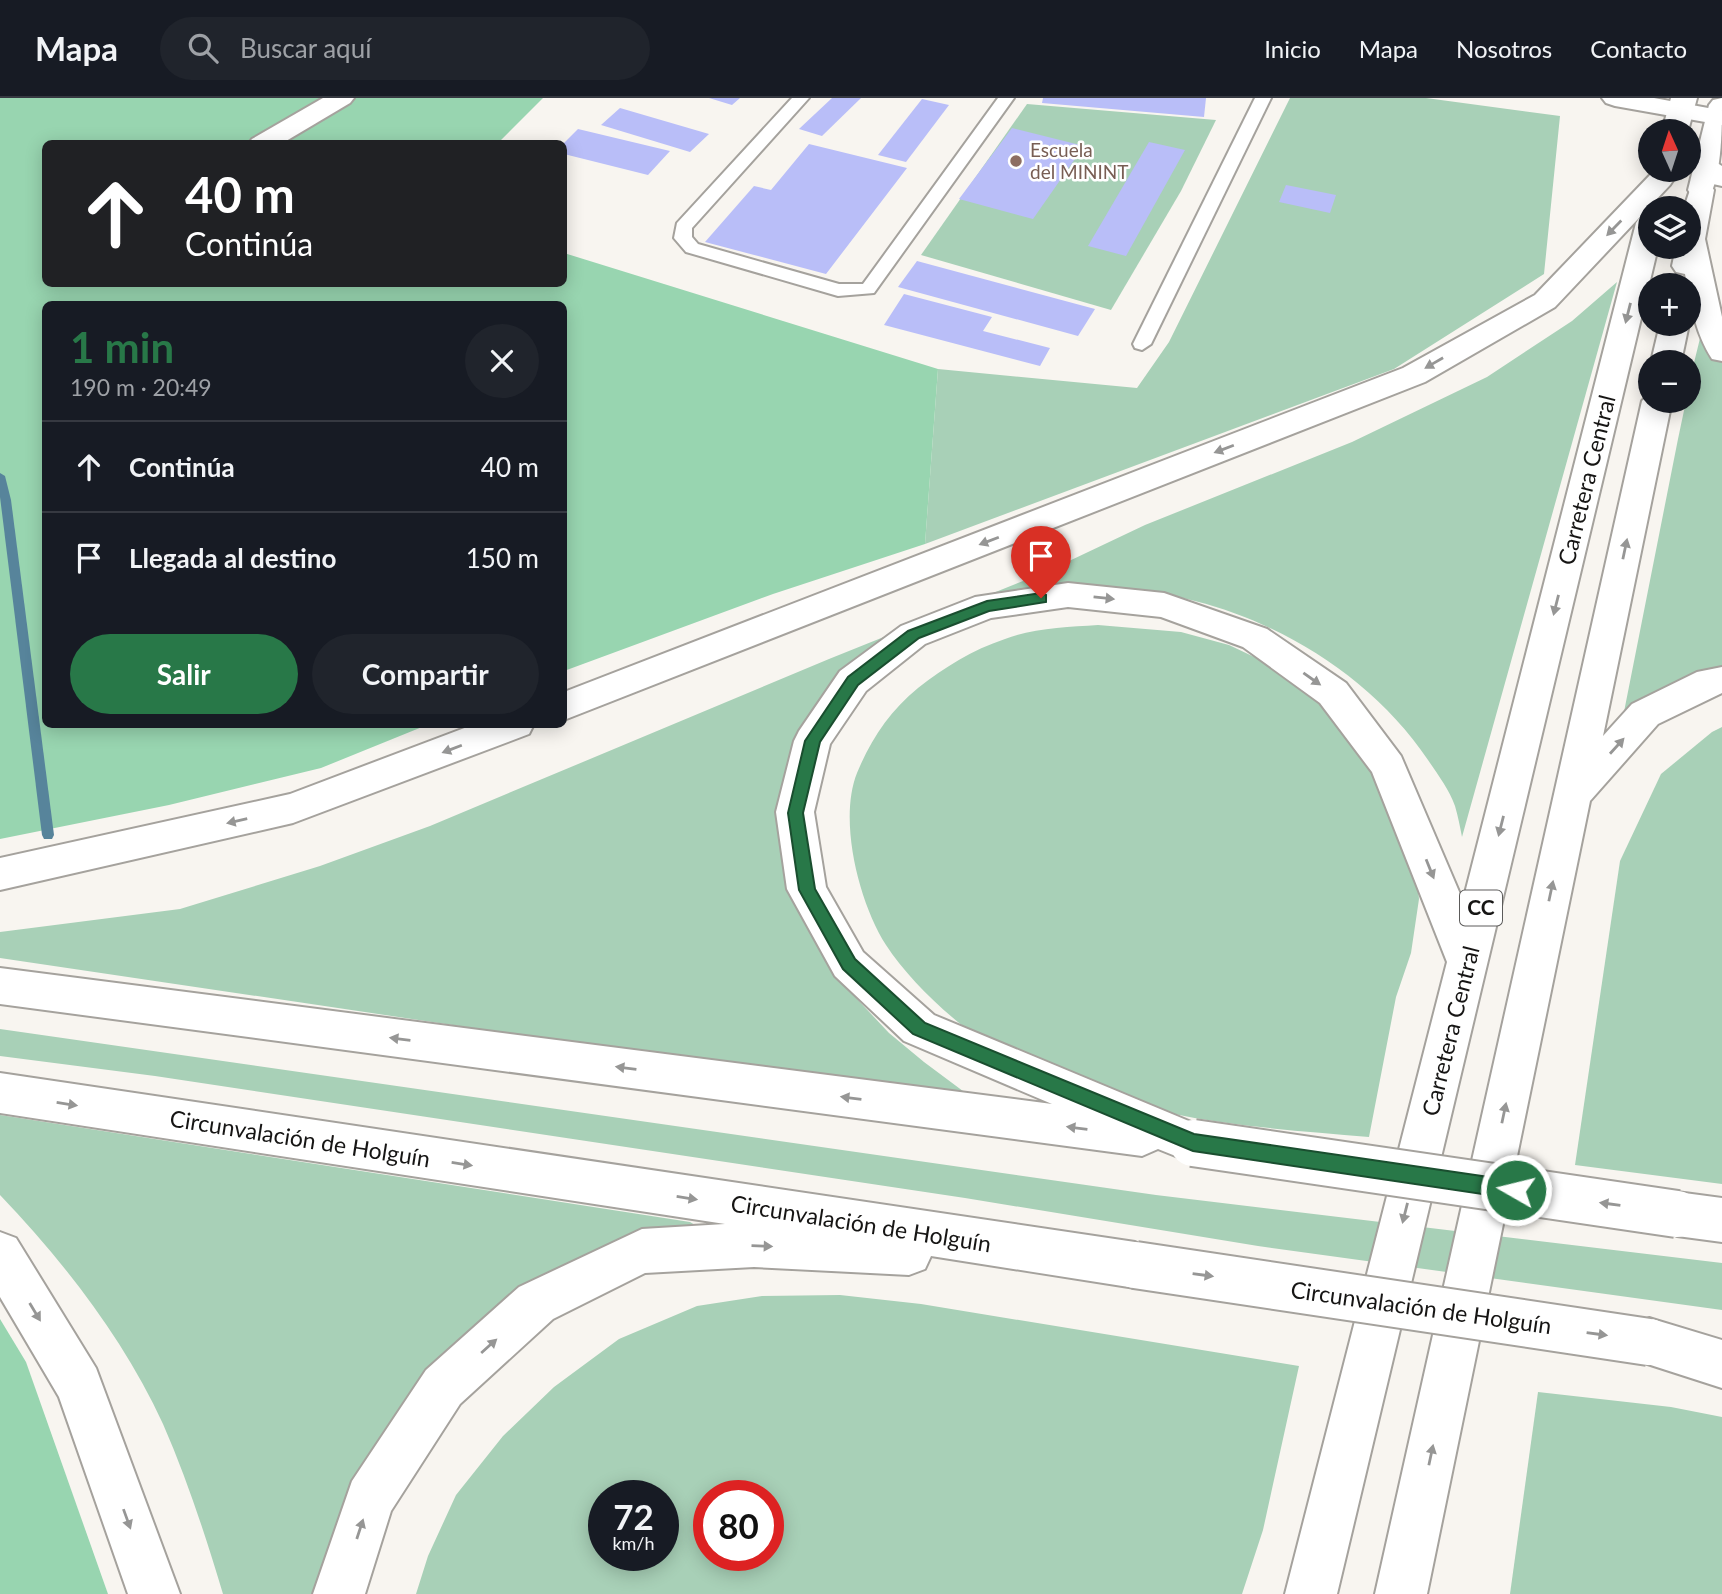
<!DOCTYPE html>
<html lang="es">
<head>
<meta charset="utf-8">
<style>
	:root { --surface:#171b24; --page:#20242c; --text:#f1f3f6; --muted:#9ea1a6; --line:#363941; --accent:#287848 }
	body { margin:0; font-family:Lato,sans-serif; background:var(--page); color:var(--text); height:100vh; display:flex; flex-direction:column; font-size:26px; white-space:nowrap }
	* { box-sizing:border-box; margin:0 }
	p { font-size:23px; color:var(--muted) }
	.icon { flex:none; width:38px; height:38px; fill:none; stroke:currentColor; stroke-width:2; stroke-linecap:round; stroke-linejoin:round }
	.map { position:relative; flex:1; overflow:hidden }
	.details { position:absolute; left:42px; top:203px; width:525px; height:427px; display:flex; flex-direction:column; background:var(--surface); border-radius:10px; box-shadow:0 4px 18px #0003 }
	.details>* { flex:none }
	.hud { position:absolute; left:42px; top:42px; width:525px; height:147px; border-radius:10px; box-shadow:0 4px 18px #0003; background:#202124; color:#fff; overflow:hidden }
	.needle { width:46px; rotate:357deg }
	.buttons { position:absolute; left:1638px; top:21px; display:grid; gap:14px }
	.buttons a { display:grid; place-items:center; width:63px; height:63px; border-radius:50%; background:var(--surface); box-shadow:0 4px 18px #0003; font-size:35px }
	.speed { position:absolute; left:588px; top:1382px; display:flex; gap:14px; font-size:35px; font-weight:700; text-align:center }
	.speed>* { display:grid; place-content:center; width:91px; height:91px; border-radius:50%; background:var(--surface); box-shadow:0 4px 18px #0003; line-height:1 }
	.speed small { font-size:18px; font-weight:400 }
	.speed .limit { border:10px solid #d22; background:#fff; color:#111 }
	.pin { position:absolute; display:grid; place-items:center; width:60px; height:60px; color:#fff; margin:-72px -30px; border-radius:50% 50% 50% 0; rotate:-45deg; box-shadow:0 0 7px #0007 }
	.pin .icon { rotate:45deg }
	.me { position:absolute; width:77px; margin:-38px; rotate:278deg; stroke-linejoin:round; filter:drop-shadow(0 0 5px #0008) }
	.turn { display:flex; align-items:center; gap:24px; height:147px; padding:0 28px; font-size:32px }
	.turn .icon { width:91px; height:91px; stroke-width:2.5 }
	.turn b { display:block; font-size:49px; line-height:60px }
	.round { display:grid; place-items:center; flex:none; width:74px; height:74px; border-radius:37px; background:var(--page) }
	.head { display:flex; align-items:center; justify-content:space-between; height:119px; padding:0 28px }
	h1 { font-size:42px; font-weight:700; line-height:52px; color:var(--accent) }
	.button { display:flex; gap:14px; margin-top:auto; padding:14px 28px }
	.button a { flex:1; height:80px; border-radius:42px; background:var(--accent); color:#fff; font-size:28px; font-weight:700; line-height:80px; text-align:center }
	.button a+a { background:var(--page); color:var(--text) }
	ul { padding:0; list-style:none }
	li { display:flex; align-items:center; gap:21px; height:91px; padding:0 28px; border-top:2px solid var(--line) }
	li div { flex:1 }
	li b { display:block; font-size:26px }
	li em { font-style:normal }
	header { display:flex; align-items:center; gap:42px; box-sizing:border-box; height:98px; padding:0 35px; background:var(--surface); border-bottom:2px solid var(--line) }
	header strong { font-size:33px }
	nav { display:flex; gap:38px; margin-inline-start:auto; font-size:24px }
	.search { width:490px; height:63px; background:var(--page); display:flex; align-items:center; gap:18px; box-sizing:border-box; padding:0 24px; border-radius:38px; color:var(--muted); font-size:26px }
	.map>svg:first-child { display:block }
	.green { fill:#a8d0b7; fill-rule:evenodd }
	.forest { fill:#98d5b0 }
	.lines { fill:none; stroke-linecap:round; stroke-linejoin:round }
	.stream { fill:#57849b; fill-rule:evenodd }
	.building { fill:#b9bef8 }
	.lane-casing { stroke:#a5a29d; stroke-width:4 }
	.street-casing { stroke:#a5a29d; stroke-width:4 }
	.primary-casing { stroke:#a5a29d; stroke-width:4 }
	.highway-casing { stroke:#a5a29d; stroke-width:4 }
	.lane { fill:#fff; fill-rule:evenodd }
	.street { fill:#fff; fill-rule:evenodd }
	.primary { fill:#fff; fill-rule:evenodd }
	.highway { fill:#fff; fill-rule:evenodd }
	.highway-bridge-casing { stroke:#a5a29d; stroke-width:50; stroke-linecap:butt }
	.highway-bridge { stroke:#fff; stroke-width:46 }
	.oneway { fill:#969695 }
	.route { fill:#287848; stroke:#1a4e2f; stroke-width:2 }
	.education-dot { fill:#8d6e63; stroke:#fff; stroke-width:2.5 }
	.labels { text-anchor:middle; stroke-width:5; stroke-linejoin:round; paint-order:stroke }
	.far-education-label { font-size:19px; fill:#785e54; stroke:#fff; text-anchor:start }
	.shield { fill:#fff; stroke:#5c5b5a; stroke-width:2 }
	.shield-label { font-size:21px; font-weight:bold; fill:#161514 }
	.street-label { font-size:23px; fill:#161514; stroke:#fff }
</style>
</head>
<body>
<header>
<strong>Mapa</strong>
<div class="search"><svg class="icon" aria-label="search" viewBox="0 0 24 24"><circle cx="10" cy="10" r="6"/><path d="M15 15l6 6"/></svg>Buscar aquí</div>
<nav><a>Inicio</a><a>Mapa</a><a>Nosotros</a><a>Contacto</a></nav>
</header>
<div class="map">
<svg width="1722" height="1496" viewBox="0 0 1722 1496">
	<rect width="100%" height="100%" fill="#f8f5f0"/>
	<!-- green -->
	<g class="green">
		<polygon points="1290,0 1426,0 1560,18 1544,176 1394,271 925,446 938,271 1137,290 1169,244"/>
		<polygon points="1027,6 1216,22 1181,93 1111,212 921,157"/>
		<path d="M1617,184L1462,739C1460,729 1458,718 1455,708C1449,691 1438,677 1428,662C1361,562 1237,497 1117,491L911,534L807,642L817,836L841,884L889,935L924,964L979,1005L0,860V834L180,811L320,768L430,728L829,561L1048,473L1145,427L1352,344L1487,279L1572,223Z"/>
		<polygon points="1705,220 1722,260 1722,573 1621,629 1678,341 1686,303 1689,303 1691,277"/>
		<path d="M1098,527L1181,534L1229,547L1267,565L1310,593L1362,641L1415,762L1419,801L1411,855L1396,899L1369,1039C1302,1033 1235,1029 1169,1015C1138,1009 1105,993 1075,982C1053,975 1025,969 1005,957C963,933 912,887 886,847C859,805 838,722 857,675C871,641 890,613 918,590C945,569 972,552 1005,541C1034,530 1067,529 1098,527Z"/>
		<polygon points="1722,629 1722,1086 1575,1067 1620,763 1661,676 1712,634"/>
		<polygon points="0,931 1156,1097 1722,1165 1722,1212 1258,1148 965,1100 155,978 0,958"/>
		<path d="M0,1017L690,1124L705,1133L439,1285L334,1496H223C206,1439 187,1381 163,1326C124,1241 64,1164 0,1097Z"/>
		<path d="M840,1197L921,1206L1299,1268L1263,1432L1242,1496H416L428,1458L456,1397L503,1338L554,1289L619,1241L697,1208L762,1198ZM663,1398V1458H604V1398ZM768,1398V1458H709V1398Z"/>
		<polygon points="1538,1294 1671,1309 1722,1319 1722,1496 1510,1496"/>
	</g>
	<!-- forest -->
	<g class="forest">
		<polygon points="0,0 543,0 498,45 46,46 46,186 564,186 564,155 938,271 925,446 773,496 564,573 564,206 46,206 46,626 427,627 321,670 169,707 0,741"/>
		<polygon points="0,1221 26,1264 108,1496 0,1496"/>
	</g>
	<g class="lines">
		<!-- stream -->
		<polygon class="stream" points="0,375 5,378 11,402 54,737 52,741 44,741 42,737 0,399"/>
	</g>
	<!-- building -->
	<g class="building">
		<polygon points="709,0 740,0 732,7"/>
		<polygon points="832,0 861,0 822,38 799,31"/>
		<polygon points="1043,0 1206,0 1204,19 1042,5"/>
		<polygon points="922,1 949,7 906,64 878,57"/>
		<polygon points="620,10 709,36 690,54 601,27"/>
		<polygon points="1012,30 1084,48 1033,121 959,101"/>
		<polygon points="578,31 670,53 648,77 564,56 564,45"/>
		<polygon points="1149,44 1185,52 1126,158 1088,148"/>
		<polygon points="809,46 907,70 826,176 705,144 754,88 771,92"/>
		<polygon points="1286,87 1336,97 1330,115 1279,104"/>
		<polygon points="917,163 1095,211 1078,238 898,189"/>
		<polygon points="904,196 992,219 983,233 1050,250 1040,268 884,227"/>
	</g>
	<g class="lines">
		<!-- lane casing -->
		<g class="lane-casing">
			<g id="lane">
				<polygon points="792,0 809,0 692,130 692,139 698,146 839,186 863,186 998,0 1014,0 874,195 838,198 686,154 674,140 677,125"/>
				<polygon points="1255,0 1271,0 1151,246 1142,252 1135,250 1133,246"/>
			</g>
		</g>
		<!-- street casing -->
		<g class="street-casing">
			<g id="street">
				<polygon points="323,0 354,0 350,5 281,46 248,46 252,41"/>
				<polygon points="1602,0 1654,0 1719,12 1722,13 1722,27 1615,8 1606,5"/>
				<polygon points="1689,51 1698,53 1722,68 1722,88 1713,86 1689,70"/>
			</g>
		</g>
		<!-- primary casing -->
		<g class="primary-casing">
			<g id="primary">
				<polygon points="1671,0 1697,0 1688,33 1662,33"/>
				<path d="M1722,0C1722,30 1722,72 1710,98L1701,100L1692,98L1688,92L1709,7L1713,2Z"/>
			</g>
		</g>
		<!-- highway casing -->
		<g class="highway-casing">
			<g id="highway">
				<polygon points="1661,73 1670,75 1674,81 1670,87 1555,209 1425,284 564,622 564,594 1403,270 1535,197 1652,75"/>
				<path d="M1701,84L1710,86L1714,92L1705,141L1722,219V263L1712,261C1695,235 1690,203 1685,176L1676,174L1672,168L1676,149H1689V110H1684L1692,86Z"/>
				<polygon points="1650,117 1650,149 1658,149 1337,1496 1285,1496 1447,864 1372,674 1320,605 1243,549 1161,519 1068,509 991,520 925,546 866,593 830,646 814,714 826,789 863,854 934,917 1208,1031 1215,1045 1208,1059 1193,1065 1158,1051 1142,1058 0,906 0,870 1052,1006 904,943 835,878 787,791 776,714 794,643 799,633 840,573 901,528 975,499 1068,485 1164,495 1267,531 1346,585 1401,658 1463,803 1636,125 1640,119"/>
				<polygon points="1660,226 1689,226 1681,264 1651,264"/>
				<polygon points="1650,295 1650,303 1672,303 1603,638 1632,606 1697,574 1722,569 1722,595 1658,626 1590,703 1427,1496 1375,1496 1642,303"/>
				<polygon points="475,626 534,626 529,636 293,725 0,792 0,760 290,696"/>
				<polygon points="0,975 1135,1144 1151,1151 1158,1167 1151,1183 1135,1190 931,1158 925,1171 909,1177 754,1169 645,1175 553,1221 460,1306 391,1413 365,1496 313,1496 352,1383 426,1272 519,1189 642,1131 725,1126 0,1015"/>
				<polygon points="1677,1094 1722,1100 1722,1144 1677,1138 1661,1131 1654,1116 1661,1101"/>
				<polygon points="0,1134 16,1140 96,1270 180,1496 128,1496 59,1299 0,1199"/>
				<polygon points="1649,1220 1722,1242 1722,1290 1632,1261 1625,1244 1632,1227"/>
			</g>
		</g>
		<!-- lane -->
		<use href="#lane" class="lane"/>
		<!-- street -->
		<use href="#street" class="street"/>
		<!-- primary -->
		<use href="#primary" class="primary"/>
		<!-- highway -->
		<use href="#highway" class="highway"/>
		<!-- highway-bridge casing -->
		<g class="highway-bridge-casing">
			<g id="highway-bridge">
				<polyline points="1193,1045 1677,1116"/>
				<polyline points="1135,1167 1649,1244"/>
			</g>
		</g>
		<!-- highway-bridge -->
		<use href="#highway-bridge" class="highway-bridge"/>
	</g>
	<!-- one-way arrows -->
	<defs><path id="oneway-solid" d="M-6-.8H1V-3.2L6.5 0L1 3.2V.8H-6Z" transform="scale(1.75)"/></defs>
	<g class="oneway">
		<use href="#oneway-solid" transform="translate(1614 130) rotate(134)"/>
		<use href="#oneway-solid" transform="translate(1628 215) rotate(104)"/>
		<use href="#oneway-solid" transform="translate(1434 265) rotate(150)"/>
		<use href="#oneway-solid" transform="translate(1224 351) rotate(159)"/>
		<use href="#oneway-solid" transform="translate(989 443) rotate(159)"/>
		<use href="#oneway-solid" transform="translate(1625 451) rotate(-78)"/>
		<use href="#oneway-solid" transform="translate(1104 500) rotate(6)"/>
		<use href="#oneway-solid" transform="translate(1556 507) rotate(104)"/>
		<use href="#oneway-solid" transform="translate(1312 581) rotate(35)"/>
		<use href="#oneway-solid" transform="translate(1617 648) rotate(-48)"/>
		<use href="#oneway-solid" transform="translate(452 651) rotate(159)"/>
		<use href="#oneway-solid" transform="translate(237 723) rotate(167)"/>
		<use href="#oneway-solid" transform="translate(1501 728) rotate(104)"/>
		<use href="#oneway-solid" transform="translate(1430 771) rotate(68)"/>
		<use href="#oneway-solid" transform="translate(1551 793) rotate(-78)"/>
		<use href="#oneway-solid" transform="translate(400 941) rotate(-173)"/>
		<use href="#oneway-solid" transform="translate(626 970) rotate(-173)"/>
		<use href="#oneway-solid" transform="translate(851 1000) rotate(-173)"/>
		<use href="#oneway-solid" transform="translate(67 1006) rotate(9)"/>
		<use href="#oneway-solid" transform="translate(1504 1015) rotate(-78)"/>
		<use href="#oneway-solid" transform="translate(1077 1030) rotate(-173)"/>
		<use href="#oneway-solid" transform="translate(462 1066) rotate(9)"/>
		<use href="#oneway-solid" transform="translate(687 1100) rotate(9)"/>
		<use href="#oneway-solid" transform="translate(1610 1106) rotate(-172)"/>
		<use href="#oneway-solid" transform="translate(1405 1115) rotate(104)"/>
		<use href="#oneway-solid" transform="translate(762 1148) rotate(2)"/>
		<use href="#oneway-solid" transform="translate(1203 1177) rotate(8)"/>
		<use href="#oneway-solid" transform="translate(35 1214) rotate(59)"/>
		<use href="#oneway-solid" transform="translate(1597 1236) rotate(8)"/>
		<use href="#oneway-solid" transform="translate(489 1248) rotate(-42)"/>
		<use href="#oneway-solid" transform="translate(1431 1357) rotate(-78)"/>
		<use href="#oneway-solid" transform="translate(127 1421) rotate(70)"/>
		<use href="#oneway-solid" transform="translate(360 1431) rotate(-72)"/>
	</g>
	<!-- route -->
	<polygon class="route" points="1041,495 1046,497 1046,504 989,513 919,540 858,587 820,644 803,715 815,791 855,861 925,925 1194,1036 1516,1083 1522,1086 1525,1092 1522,1098 1516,1101 1193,1053 913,936 843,871 799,792 788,715 805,643 848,579 908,533 987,503"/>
	<!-- markers -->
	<circle class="education-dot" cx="1016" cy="63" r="7"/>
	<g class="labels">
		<!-- far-education labels -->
		<g class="far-education-label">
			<text x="1030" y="59">Escuela<tspan x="1030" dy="22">del MININT</tspan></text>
		</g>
		<!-- shield labels -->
		<rect class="shield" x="1460" y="792.5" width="42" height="35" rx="5"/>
		<g class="shield-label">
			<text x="1481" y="817">CC</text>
		</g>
		<!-- street labels -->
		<g class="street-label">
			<text transform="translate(1587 382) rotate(-76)" y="8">Carretera Central</text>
			<text transform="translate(1451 933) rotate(-76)" y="8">Carretera Central</text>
			<text transform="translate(300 1041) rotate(9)" y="8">Circunvalación de Holguín</text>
			<text transform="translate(861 1126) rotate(9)" y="8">Circunvalación de Holguín</text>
			<text transform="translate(1421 1210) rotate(8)" y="8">Circunvalación de Holguín</text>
		</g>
	</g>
</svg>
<div class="buttons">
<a><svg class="needle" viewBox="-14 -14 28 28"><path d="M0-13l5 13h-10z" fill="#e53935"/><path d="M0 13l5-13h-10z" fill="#9ea1a6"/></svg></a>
<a><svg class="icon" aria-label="layers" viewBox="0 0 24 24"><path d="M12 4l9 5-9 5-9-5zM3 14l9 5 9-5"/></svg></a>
<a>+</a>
<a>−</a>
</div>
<div class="speed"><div>72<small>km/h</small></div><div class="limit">80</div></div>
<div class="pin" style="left:1041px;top:500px;background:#d93025"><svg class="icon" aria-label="arrive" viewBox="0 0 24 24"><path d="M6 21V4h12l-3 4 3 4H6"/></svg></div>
<svg class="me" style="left:1516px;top:1092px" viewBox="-20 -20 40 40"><circle r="17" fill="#287848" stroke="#fff" stroke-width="3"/><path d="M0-11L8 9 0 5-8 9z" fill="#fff"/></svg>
<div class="hud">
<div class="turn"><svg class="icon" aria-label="ahead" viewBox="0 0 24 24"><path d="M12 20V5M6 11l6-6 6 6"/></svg><div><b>40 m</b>Continúa</div></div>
</div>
<section class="details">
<div class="head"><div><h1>1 min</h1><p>190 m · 20:49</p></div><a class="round"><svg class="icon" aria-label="close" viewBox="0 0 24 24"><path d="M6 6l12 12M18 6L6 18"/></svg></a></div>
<ul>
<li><svg class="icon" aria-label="ahead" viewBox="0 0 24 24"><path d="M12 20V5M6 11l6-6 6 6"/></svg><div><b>Continúa</b></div><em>40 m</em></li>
<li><svg class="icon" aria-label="arrive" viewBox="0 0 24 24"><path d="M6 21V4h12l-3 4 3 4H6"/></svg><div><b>Llegada al destino</b></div><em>150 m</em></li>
</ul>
<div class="button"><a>Salir</a><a>Compartir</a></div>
</section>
</div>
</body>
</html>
